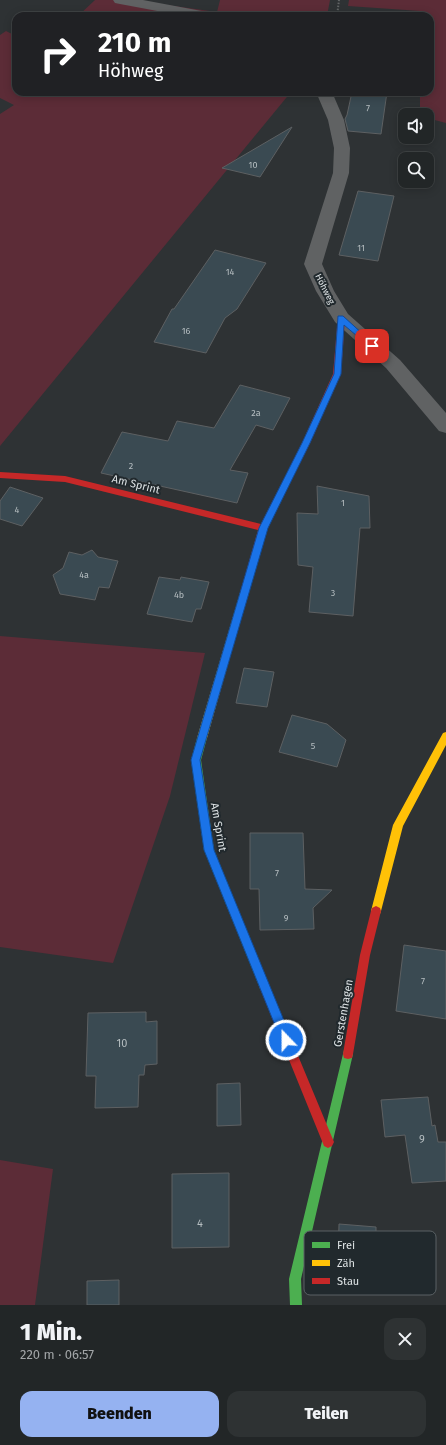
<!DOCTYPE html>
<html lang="de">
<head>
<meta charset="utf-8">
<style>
	:root { --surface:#222627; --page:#2e3233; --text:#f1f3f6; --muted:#a2a5a7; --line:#3f4344; --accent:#95b2f1 }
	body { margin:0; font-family:"Fira Sans",sans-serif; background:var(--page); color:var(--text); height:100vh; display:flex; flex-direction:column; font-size:15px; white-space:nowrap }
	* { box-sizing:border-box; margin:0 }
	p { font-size:13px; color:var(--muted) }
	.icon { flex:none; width:22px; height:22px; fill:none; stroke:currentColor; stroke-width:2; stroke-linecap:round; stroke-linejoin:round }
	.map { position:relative; height:1305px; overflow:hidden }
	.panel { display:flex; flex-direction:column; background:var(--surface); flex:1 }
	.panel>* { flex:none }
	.banner { position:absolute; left:12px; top:12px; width:422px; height:84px; border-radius:12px; box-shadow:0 2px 10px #0003,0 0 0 1px var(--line); background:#202124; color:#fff; overflow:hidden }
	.controls { position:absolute; left:398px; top:108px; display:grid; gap:8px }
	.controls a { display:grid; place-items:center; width:36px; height:36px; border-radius:8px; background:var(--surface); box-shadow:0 2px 10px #0003,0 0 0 1px var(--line); font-size:20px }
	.pin { position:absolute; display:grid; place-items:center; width:34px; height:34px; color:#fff; margin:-17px; border-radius:8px; box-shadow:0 2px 6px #0006 }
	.me { position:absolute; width:44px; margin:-22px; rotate:338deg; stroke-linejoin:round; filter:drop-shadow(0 0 3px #0008) }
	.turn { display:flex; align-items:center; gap:14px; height:84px; padding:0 20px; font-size:18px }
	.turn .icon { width:52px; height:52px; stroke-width:2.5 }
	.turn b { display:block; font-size:28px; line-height:34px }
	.round { display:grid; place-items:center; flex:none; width:42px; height:42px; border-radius:12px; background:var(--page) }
	.summary { display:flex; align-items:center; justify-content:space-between; height:68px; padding:0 20px }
	h1 { font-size:24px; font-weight:800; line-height:30px }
	.cta { display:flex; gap:8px; margin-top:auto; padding:8px 20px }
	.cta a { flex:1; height:46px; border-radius:12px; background:var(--accent); color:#111; font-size:16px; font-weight:800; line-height:46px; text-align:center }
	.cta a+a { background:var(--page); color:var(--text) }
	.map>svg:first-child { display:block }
	.green { fill:#5c2c37 }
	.building { fill:#3a4a52; stroke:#5d6062 }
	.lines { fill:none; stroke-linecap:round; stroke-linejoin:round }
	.path { stroke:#626566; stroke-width:2; stroke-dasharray:1.5 1.5; stroke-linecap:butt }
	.street { fill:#606263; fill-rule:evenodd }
	.fast { fill:#4caf50; fill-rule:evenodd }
	.slow { fill:#ffc107; fill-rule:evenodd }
	.jam { fill:#c62828; fill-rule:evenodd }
	.route { fill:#1a73e8; stroke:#114b97 }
	.labels { text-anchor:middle; stroke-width:4; stroke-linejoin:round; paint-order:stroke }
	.number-label { font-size:9px; fill:#b5bdc0 }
	.far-street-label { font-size:9px; fill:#dee3e5; stroke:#21292d }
	.street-label { font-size:11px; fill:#dee3e5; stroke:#21292d }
	.near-number-label { font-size:11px; fill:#b5bdc0 }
	.key { fill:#21292d; stroke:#5a6164; stroke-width:1 }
	.key-label { font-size:11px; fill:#dee3e5 }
</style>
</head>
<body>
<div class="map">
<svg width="446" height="1305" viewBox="0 0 446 1305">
	<rect width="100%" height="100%" fill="#2e3234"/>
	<!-- green -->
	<g class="green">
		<polygon points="95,0 130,0 217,12 220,0 330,0 327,16 78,16"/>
		<polygon points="349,0 446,0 446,123 427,118 427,115 420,115 420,92 430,92 430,16 420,16 420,11 348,6"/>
		<polygon points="6,31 16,36 16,92 291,92 0,446 0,114 14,105 0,98 0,35"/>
		<polygon points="0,636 205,653 170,796 113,963 0,947"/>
		<polygon points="0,1160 53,1169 35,1305 0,1305"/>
	</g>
	<!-- building -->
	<g class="building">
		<polygon points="352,92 387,92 381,134 348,131 345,119 347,115"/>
		<polygon points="292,127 260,177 222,168"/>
		<polygon points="358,191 394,196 378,261 339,255"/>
		<polygon points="215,250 266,263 237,309 225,318 206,353 154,342 172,309 174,309"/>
		<polygon points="240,385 290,398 273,430 256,425 230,470 248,473 237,503 101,473 122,432 168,441 177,421 214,428"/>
		<polygon points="317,486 369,496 370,528 360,528 353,616 309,612 313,567 298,565 297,513 318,514"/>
		<polygon points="10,487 43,498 22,526 0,519 0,501"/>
		<polygon points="92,550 98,557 118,561 109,588 99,587 95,600 60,594 53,575 63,568 69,552 82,555"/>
		<polygon points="159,577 180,580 181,577 209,582 201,609 196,609 192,622 147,614"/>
		<polygon points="244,668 274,672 267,707 236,703"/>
		<polygon points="292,715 327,724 346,740 337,767 279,752"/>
		<polygon points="250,833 303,833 305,889 332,890 313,908 314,929 260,930 259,889 250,889"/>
		<polygon points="404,945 446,951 446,1019 396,1011"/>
		<polygon points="146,1012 146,1022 157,1021 157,1064 145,1065 144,1075 139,1075 138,1107 95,1108 96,1076 86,1076 88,1013"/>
		<polygon points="240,1083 241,1125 217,1126 217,1084"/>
		<polygon points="428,1097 432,1126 435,1125 438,1142 446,1142 446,1181 412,1183 405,1135 385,1137 381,1100"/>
		<polygon points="229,1173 229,1247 172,1248 172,1174"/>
		<polygon points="339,1224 376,1227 376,1265 338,1261"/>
		<polygon points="119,1280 119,1305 87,1305 87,1281"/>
	</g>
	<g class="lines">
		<!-- path -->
		<polyline class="path" points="337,16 339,0"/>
		<!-- street -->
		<g class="street">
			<polygon points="113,0 143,0 207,12 212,13 214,16 184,16 120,4 115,3"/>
			<polygon points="316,92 332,92 344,120 350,148 349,173 322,264 334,291 348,314 400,360 446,413 446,433 439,431 386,368 335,322 316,291 304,264 333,173 334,148 328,120"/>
		</g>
		<!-- fast -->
		<g class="fast">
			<polygon points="202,734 205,735 207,738 201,760 214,850 269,986 268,989 264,991 260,989 259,986 204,850 191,760 197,738 199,735"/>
			<polygon points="348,1049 352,1050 353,1054 301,1279 302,1305 290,1305 289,1279 343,1054 344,1050"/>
		</g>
		<!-- slow -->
		<g class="slow">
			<polygon points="244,590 248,593 207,738 205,741 199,741 197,738 240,593"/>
			<polygon points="446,732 446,745 403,826 381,911 380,914 376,916 372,914 371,911 393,825 443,733"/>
		</g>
		<!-- jam -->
		<g class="jam">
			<polygon points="338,316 344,316 345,318 341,374 310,443 267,528 247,595 244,596 240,593 258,530 65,482 0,478 0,472 65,476 261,524 302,443 333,374"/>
			<polygon points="376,906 380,908 381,911 370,955 353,1054 352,1058 348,1059 344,1058 343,1054 360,955 371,911 372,908"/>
			<polygon points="264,981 268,983 269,986 334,1142 332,1146 328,1148 324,1146 259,986 260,983"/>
		</g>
	</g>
	<!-- route -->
	<polygon class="route" points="338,316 343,316 376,346 375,347 370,347 344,325 341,374 310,443 268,528 200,760 214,850 292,1040 290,1043 286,1045 283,1043 281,1040 204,850 191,760 259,528 302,443 334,374"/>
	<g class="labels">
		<!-- number labels -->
		<g class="number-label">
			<text x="368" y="111">7</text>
			<text x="253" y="168">10</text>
			<text x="361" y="251">11</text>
			<text x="230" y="275">14</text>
			<text x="186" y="334">16</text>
			<text x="256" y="416">2a</text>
			<text x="131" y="469">2</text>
			<text x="343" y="506">1</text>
			<text x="17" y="513">4</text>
			<text x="84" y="578">4a</text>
			<text x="333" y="596">3</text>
			<text x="179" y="598">4b</text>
			<text x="313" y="749">5</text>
			<text x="277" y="876">7</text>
			<text x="286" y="921">9</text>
			<text x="423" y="984">7</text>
		</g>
		<!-- far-street labels -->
		<g class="far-street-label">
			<text transform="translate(325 289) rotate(63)" y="3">Höhweg</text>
		</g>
		<!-- street labels -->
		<g class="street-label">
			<text transform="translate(136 484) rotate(14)" y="4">Am Sprint</text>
			<text transform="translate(219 827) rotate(80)" y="4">Am Sprint</text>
			<text transform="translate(343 1013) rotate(-80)" y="4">Gerstenhagen</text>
		</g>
		<!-- near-number labels -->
		<g class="near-number-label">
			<text x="122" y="1047">10</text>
			<text x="422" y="1143">9</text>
			<text x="200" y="1227">4</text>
		</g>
	</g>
	<!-- legend -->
	<rect x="304" y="1231" width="132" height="64" rx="6" class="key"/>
	<rect x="312" y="1242" width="18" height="6" fill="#4caf50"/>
	<rect x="312" y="1260" width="18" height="6" fill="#ffc107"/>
	<rect x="312" y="1278" width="18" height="6" fill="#c62828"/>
	<g class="key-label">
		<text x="337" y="1249">Frei</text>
		<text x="337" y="1267">Zäh</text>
		<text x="337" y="1285">Stau</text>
	</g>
</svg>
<div class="controls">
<a><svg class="icon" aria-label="sound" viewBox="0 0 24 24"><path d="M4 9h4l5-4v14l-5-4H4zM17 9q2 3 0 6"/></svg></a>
<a><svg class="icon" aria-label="search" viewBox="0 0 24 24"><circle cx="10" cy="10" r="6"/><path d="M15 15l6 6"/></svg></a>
</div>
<div class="pin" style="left:372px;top:346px;background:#d93025"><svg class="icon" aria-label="arrive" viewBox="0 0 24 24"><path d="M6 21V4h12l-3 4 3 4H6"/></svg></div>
<svg class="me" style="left:286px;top:1040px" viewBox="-20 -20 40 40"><circle r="17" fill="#1a73e8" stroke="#fff" stroke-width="3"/><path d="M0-11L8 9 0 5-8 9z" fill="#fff"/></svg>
<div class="banner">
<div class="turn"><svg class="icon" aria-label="right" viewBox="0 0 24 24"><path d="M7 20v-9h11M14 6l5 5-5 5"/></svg><div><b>210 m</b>Höhweg</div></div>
</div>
</div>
<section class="panel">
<div class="summary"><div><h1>1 Min.</h1><p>220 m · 06:57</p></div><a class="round"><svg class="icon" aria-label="close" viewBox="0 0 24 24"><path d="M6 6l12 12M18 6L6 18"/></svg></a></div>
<div class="cta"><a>Beenden</a><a>Teilen</a></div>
</section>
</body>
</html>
